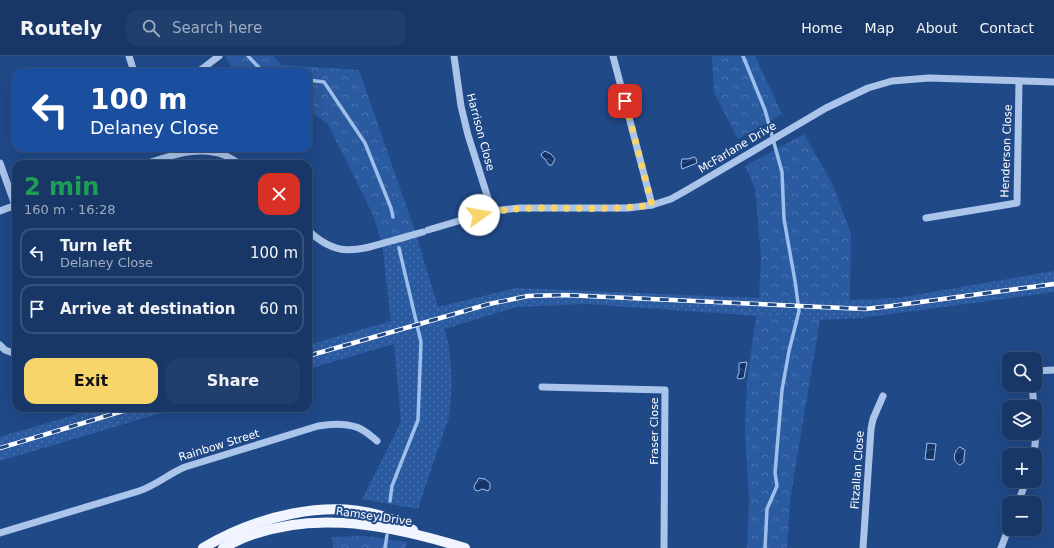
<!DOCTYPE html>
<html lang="en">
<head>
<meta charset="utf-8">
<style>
	:root { --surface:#183766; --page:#213f6c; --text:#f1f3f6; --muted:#9facbf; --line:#36517a; --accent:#f7d56b }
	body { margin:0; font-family:"DejaVu Sans",sans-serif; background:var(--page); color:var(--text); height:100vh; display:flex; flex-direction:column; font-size:15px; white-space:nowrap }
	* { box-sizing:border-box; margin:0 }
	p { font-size:13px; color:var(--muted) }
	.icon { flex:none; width:22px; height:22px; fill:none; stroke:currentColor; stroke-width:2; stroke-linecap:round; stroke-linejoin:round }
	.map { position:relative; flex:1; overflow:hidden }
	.sheet { position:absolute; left:12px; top:104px; width:300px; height:252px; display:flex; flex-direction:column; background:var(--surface); border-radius:12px; box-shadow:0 4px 16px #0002,0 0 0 1px var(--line) }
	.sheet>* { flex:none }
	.guide { position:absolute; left:12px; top:12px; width:300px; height:84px; border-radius:12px; box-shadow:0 4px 16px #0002,0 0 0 1px var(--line); background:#1a4fa0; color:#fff; overflow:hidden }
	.buttons { position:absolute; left:1002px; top:296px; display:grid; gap:8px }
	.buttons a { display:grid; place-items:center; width:40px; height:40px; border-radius:8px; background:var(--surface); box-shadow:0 4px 16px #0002,0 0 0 1px var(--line); font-size:20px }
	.pin { position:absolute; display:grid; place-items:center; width:34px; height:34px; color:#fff; margin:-17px; border-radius:8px; box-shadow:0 2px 6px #0006 }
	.me { position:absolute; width:44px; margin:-22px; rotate:77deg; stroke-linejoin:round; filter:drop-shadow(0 0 3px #0008) }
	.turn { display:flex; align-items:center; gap:14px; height:84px; padding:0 12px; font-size:18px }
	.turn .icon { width:52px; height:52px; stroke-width:2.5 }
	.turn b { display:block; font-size:28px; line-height:34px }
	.round { display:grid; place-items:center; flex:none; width:42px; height:42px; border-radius:12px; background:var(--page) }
	.overview { display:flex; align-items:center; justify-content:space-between; height:68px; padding:0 12px }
	h1 { font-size:24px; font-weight:700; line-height:30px; color:#1e9e55 }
	.action { display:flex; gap:8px; margin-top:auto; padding:8px 12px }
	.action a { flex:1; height:46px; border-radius:12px; background:var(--accent); color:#111; font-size:16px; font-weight:700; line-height:46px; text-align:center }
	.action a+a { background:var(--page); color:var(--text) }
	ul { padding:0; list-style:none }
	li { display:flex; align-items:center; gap:12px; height:50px; margin:0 8px 6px; padding:0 4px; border:2px solid var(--line); border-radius:12px }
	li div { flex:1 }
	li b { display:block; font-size:15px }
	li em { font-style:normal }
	header { display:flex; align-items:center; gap:24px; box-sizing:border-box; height:56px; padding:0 20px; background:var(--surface); border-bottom:1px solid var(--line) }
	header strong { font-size:19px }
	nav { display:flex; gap:22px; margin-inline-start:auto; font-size:14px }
	.search { width:280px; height:36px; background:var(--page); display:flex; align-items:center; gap:10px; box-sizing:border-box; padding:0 14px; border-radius:12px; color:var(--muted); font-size:15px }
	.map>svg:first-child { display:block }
	.forest { fill:url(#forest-crowns) }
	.park { fill:url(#park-dots) }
	.water { fill:url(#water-waves); stroke:#9ebfec }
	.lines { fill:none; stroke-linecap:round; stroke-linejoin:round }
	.stream { stroke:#9ebfec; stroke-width:3.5 }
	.minor { stroke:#abc4ea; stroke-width:7 }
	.major { stroke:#eff4fe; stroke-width:10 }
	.rail-casing { stroke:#fff; stroke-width:4.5 }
	.rail { stroke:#204988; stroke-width:3; stroke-dasharray:9; stroke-linecap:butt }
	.route { stroke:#f7d56b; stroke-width:7; stroke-dasharray:0 12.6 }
	.labels { text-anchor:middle; stroke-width:4; stroke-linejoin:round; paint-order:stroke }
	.street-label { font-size:11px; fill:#fff; stroke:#204988 }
</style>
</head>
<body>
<header>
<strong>Routely</strong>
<div class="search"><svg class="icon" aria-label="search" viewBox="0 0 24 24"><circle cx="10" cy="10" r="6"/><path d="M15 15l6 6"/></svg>Search here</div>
<nav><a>Home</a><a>Map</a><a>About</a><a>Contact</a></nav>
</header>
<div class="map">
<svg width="1054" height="492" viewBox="0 0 1054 492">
	<defs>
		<pattern id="forest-crowns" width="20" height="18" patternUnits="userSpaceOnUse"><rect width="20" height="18" fill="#2a5aa0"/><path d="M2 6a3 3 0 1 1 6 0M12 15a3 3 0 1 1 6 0" fill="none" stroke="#4a73ae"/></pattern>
		<pattern id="park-dots" width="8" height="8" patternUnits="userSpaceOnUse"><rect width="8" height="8" fill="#2a5aa0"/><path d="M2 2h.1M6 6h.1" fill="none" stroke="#4a73ae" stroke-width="1.8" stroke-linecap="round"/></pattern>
		<pattern id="water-waves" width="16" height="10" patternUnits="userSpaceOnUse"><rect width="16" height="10" fill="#163567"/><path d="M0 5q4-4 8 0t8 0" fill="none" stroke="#39537e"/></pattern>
	</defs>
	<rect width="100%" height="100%" fill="#204988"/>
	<!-- forest -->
	<g class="forest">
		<polygon points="225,0 274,0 281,9 359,14 416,178 382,188 373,159 328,68 308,54 308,16 235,16"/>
		<polygon points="712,0 755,0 782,58 738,83 714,37"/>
		<polygon points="804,78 833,129 851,178 850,244 820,264 790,444 787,492 747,492 749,445 745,373 747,323 759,242 761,201 755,132 745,110"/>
		<polygon points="366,480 407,486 405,492 333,492 332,481"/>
	</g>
	<!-- park -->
	<g class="park">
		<polygon points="416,178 438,251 516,232 759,242 850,244 897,242 1054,215 1054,236 862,262 820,264 586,248 517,251 444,273 449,288 452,328 449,361 418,453 362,443 401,366 394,288 308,313 308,289 391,265 382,188"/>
		<polygon points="97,352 178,352 0,405 0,381"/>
	</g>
	<!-- water -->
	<g class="water">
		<polygon points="545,95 551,98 555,103 552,109 549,109 545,103 542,101 541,98"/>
		<polygon points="694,101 696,102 697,107 682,113 681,108 682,103 688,103"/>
		<polygon points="747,306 744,322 738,323 737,321 739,317 739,307"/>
		<polygon points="927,387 936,388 934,404 925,403"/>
		<path d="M960,391L965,394L964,402V406L960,409C952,406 953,395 960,391Z"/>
		<polygon points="479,422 485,423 490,427 490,432 488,435 482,433 478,435 475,434 474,430"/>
	</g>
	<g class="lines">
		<!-- stream -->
		<g class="stream">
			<polyline points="248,0 263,16"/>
			<polyline points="743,0 765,54 782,116 784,163 795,225 799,255 789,295 782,334 775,417 777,430 767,453 765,492"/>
			<polyline points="308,24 324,26 365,87 391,152 393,161"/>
			<polyline points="390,445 392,430 418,364 421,286 399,192"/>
			<polyline points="385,492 387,479"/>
		</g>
		<!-- minor -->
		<g class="minor">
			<polyline points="129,0 134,16"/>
			<polyline points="454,0 461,50 468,79 492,155"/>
			<polyline points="613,0 652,149"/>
			<polyline points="198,16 219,0"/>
			<polyline points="0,107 15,149"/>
			<path d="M145,108C170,100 198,89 224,99C229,101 235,105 240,108"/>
			<polyline points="0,155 16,149"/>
			<polyline points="926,162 1017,147 1019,25"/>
			<path d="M308,174C336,202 357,195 391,185C401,182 413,179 423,176"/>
			<polyline points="428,174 492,155 519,152 628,152 652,149 671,143 687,134 826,52 868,32 892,25 929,22 1054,26"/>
			<polyline points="0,289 5,294 16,298"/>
			<polyline points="1035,315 1054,314"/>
			<polyline points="1032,329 1034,351"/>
			<polyline points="542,331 665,334 664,492"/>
			<polyline points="1034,399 1036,378 1035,365"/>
			<polyline points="1018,447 1026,425"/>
			<path d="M0,477L139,435C157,429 168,418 185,411L318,370C330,368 344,367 356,371C364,373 371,380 377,385"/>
			<polyline points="863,492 871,373 873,363 883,340"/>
			<polyline points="1001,492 1009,471"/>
		</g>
		<!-- major -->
		<g class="major">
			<path d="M203,492C255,461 329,441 388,462C397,465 405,470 413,474"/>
			<path d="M223,492C299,449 387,468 465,492"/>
		</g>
		<!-- rail casing -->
		<g class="rail-casing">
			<g id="rail">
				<polyline points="308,300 489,248 528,240 565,239 865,253 891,250 1054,228"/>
				<polyline points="0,392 133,352"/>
			</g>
		</g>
		<!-- rail -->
		<use href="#rail" class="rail"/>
	</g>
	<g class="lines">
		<!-- route -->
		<path class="route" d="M479,159C502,153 525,152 549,152C583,152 618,154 652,149L625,45"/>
	</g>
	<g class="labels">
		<!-- street labels -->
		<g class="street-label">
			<text transform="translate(481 76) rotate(75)" y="4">Harrison Close</text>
			<text transform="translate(737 91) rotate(-31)" y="4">McFarlane Drive</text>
			<text transform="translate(1006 95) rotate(-88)" y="4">Henderson Close</text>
			<text transform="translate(654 375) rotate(-90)" y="4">Fraser Close</text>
			<text transform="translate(219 389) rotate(-17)" y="4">Rainbow Street</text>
			<text transform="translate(857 414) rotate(-86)" y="4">Fitzallan Close</text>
			<text transform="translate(374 460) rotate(8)" y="4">Ramsey Drive</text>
		</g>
	</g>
</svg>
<div class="buttons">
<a><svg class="icon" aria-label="search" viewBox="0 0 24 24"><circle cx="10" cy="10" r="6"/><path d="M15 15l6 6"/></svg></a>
<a><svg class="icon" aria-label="layers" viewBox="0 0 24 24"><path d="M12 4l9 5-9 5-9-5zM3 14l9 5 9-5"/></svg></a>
<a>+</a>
<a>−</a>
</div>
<div class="pin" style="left:625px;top:45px;background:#d93025"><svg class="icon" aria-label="arrive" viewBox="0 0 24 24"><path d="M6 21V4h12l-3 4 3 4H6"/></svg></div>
<svg class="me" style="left:479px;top:159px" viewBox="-20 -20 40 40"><circle r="19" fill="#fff"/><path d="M0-13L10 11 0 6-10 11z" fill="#f7d56b"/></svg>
<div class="guide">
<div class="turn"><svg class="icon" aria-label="left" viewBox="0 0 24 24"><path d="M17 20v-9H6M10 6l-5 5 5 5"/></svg><div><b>100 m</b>Delaney Close</div></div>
</div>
<section class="sheet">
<div class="overview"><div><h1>2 min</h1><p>160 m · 16:28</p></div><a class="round" style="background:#d93025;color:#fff"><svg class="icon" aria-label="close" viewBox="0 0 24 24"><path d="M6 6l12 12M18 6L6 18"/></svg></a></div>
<ul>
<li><svg class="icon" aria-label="left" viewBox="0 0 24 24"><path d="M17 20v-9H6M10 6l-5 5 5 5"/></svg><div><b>Turn left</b><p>Delaney Close</p></div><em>100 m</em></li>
<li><svg class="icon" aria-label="arrive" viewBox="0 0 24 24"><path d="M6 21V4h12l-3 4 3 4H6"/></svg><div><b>Arrive at destination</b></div><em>60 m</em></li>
</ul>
<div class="action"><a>Exit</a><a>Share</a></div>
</section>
</div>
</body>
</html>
